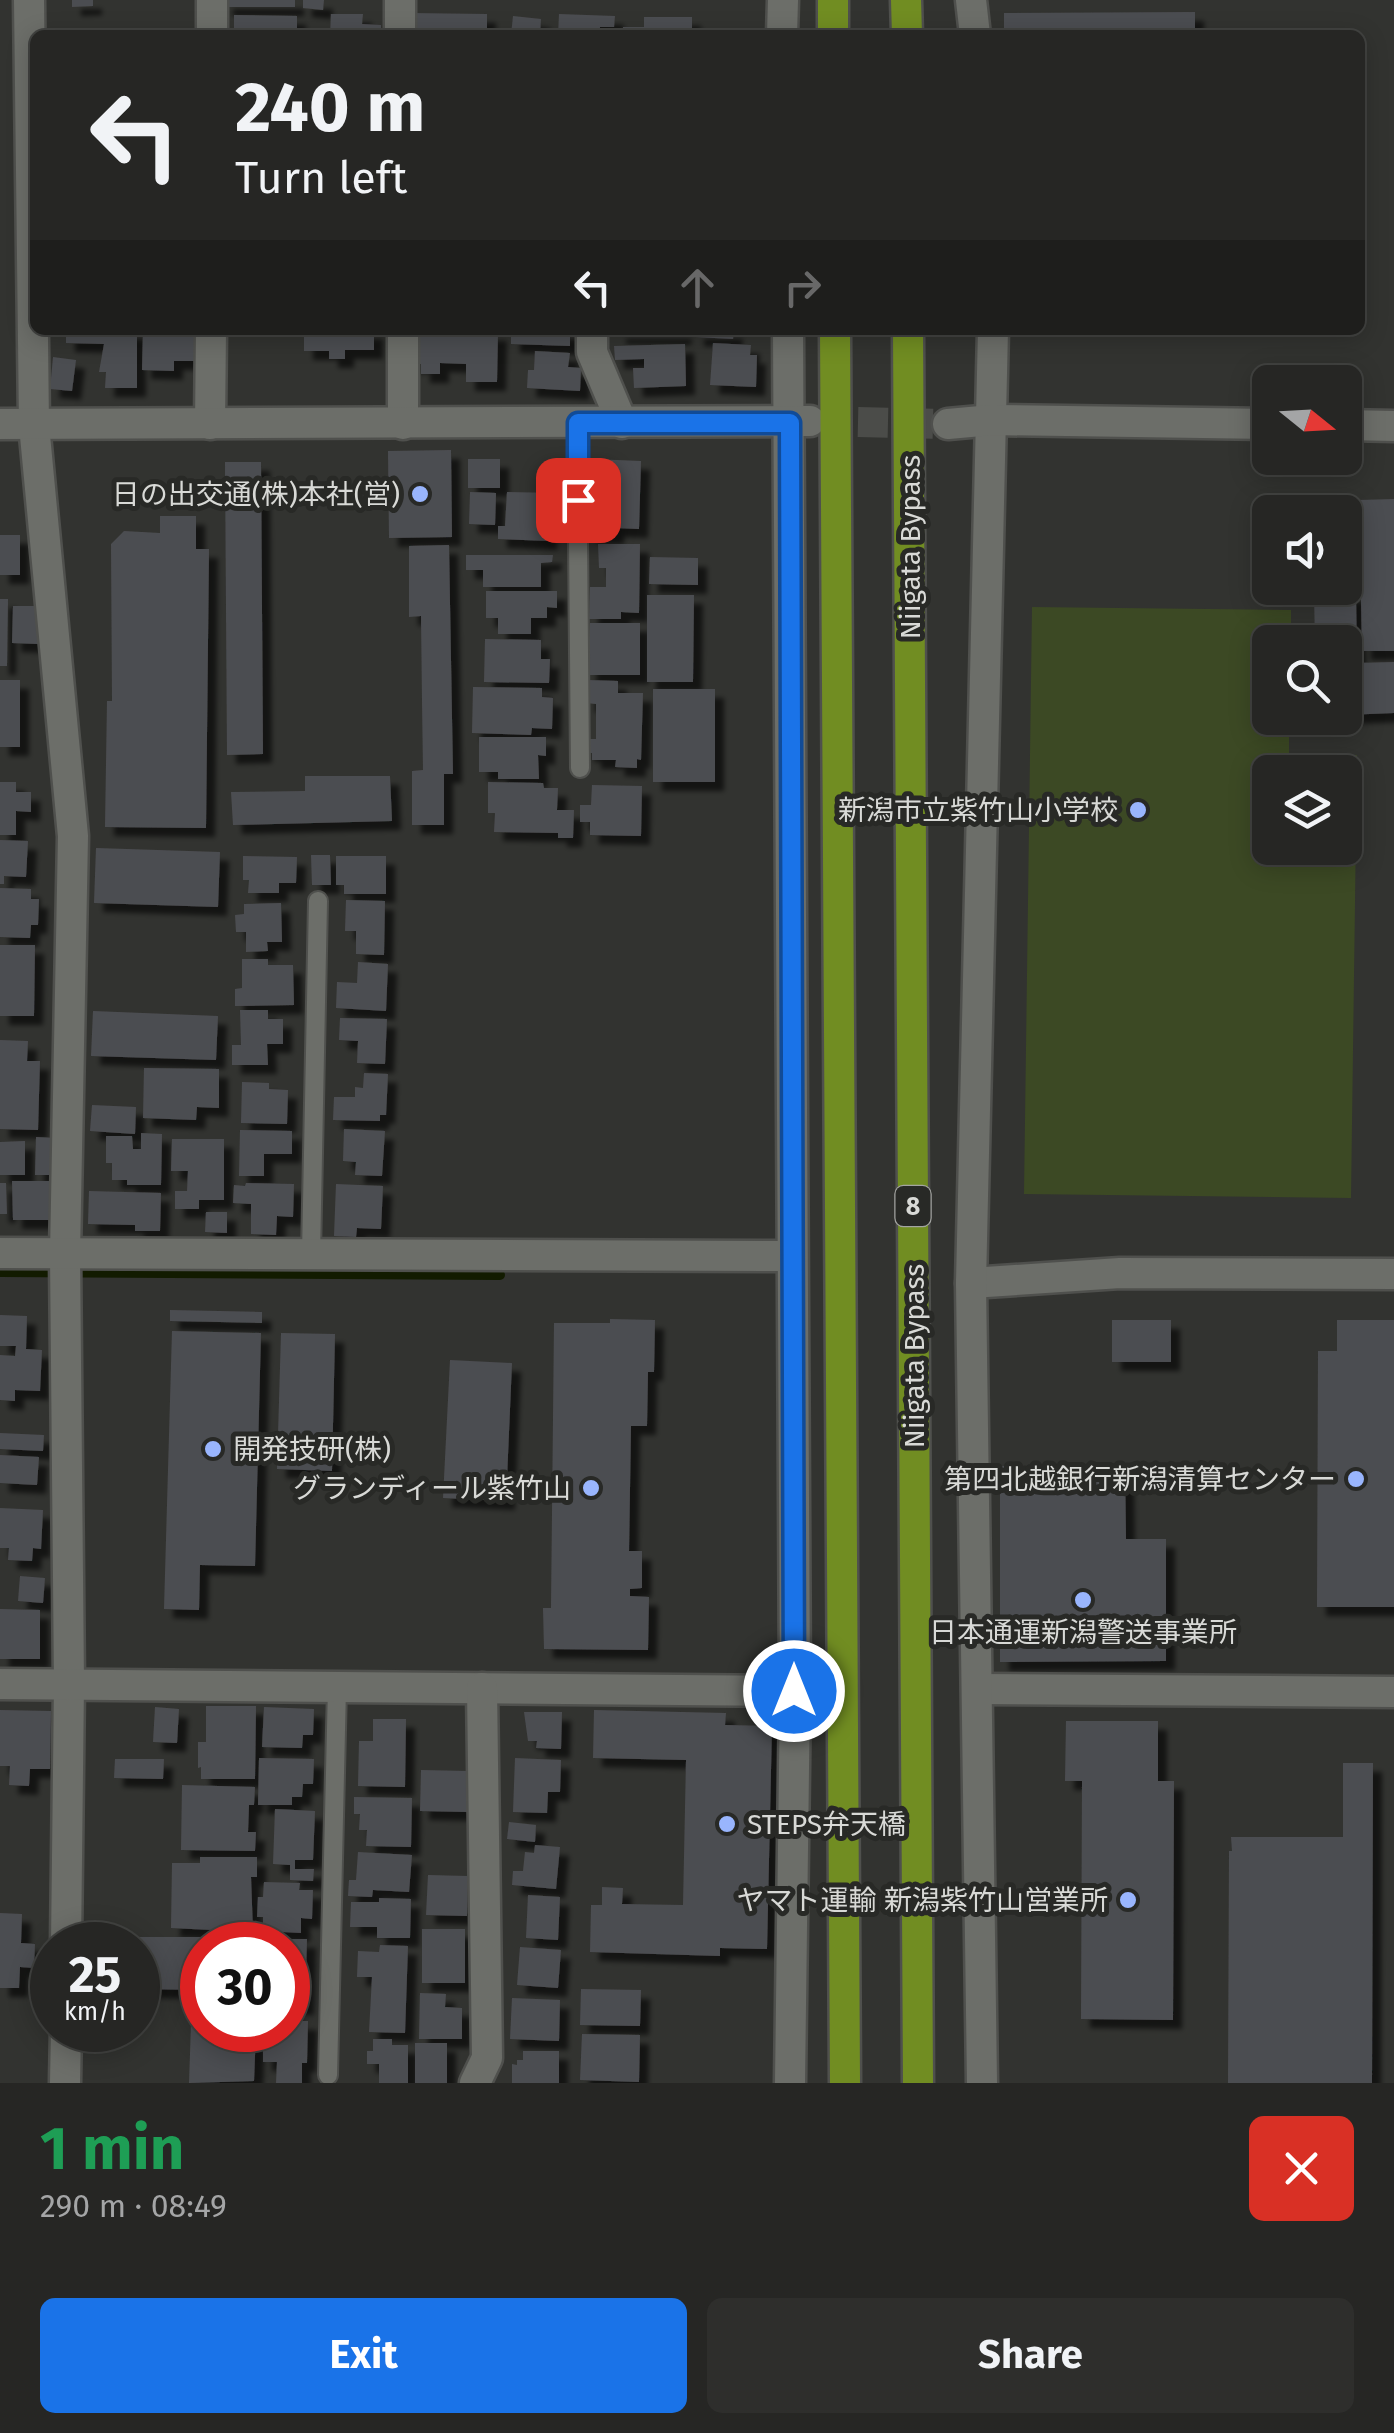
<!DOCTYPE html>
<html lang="en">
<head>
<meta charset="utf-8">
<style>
	:root { --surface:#262624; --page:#2e2e2c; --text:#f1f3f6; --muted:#a4a5a6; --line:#424341; --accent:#1a73e8 }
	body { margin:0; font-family:"Fira Sans","Noto Sans JP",sans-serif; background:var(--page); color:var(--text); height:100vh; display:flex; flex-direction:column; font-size:38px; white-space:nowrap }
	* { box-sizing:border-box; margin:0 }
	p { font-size:32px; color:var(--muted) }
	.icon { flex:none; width:55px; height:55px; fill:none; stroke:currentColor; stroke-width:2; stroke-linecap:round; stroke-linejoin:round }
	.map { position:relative; height:2083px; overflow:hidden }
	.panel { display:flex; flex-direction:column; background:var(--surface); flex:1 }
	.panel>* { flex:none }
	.top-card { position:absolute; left:30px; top:30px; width:1335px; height:305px; border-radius:15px; box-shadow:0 5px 25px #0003,0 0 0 2px var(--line); background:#262624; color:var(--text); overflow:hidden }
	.needle { width:65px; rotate:108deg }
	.controls { position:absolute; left:1252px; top:365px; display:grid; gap:20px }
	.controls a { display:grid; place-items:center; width:110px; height:110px; border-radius:15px; background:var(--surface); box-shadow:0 5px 25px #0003,0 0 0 2px var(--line); font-size:50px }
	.speed { position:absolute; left:30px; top:1922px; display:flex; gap:20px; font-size:50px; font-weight:700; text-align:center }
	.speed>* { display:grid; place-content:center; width:130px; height:130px; border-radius:50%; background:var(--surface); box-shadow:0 5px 25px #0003,0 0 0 2px var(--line); line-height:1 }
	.speed small { font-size:25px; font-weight:400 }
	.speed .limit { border:15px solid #d22; background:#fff; color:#111 }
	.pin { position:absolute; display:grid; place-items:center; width:85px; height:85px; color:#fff; margin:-42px; border-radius:20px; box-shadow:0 5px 15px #0006 }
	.me { position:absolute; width:110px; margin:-55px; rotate:0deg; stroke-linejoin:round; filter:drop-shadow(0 0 8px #0008) }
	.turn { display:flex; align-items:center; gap:35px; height:210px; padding:0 40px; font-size:45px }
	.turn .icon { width:130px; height:130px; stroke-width:2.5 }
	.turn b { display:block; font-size:70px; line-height:85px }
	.lanes { display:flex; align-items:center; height:95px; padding:0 40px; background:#0003; justify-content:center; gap:50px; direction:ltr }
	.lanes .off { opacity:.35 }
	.round { display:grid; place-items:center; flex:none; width:105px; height:105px; border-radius:15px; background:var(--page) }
	.overview { display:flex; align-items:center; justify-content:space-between; height:170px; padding:0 40px }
	h1 { font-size:60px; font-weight:700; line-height:75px; color:#1e9e55 }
	.primary-button { display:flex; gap:20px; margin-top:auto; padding:20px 40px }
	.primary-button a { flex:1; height:115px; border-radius:15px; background:var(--accent); color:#fff; font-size:40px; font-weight:700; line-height:115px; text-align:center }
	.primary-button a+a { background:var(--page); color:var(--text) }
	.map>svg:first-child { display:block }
	.green { fill:#3c4924; fill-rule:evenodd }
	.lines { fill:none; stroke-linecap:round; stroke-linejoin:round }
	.stream { stroke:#121b00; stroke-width:10 }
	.building { fill:#4c4d51; filter:url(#shadow) }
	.tertiary-tunnel { stroke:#4b4c49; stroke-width:30; stroke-dasharray:30 15; stroke-linecap:butt }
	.service-casing { stroke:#4f504d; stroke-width:22 }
	.minor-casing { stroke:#4f504d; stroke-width:35 }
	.tertiary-casing { stroke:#4f504d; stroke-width:35 }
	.trunk-casing { stroke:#4f504d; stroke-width:35 }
	.service { stroke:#6c6e69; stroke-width:18 }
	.minor { stroke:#6c6e69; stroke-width:30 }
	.tertiary { stroke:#6c6e69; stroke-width:30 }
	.trunk { stroke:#718d22; stroke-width:30 }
	.route-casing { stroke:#114b97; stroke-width:25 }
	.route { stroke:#1a73e8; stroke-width:18 }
	.poi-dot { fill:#99b5fd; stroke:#282926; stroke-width:4 }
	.labels { text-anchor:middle; stroke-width:10; stroke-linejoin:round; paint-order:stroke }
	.shield { fill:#282926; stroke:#a3a4a1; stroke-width:2.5 }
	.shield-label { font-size:25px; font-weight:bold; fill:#d8d9d6 }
	.poi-label { font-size:28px; fill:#d8d9d6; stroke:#282926; text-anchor:end }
	.street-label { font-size:28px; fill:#d8d9d6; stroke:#282926 }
</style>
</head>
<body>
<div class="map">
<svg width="1394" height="2083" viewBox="0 0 1394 2083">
	<defs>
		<filter id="shadow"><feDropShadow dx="9" dy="9" stdDeviation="2.5" flood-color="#0009"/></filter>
	</defs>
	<rect width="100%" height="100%" fill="#323330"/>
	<!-- green -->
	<path class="green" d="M1032,607L1291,610V642H1270V718H1289V754L1357,755L1351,1198L1024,1194ZM1270,772H1345V848H1270Z"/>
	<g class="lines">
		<!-- stream -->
		<polyline class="stream" points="0,1272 500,1275"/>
	</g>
	<!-- building -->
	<g class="building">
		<polygon points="72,0 93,0 93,6 72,7"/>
		<rect x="224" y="0" width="71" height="7"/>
		<polygon points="303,0 324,0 323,10 303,8"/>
		<polygon points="1195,12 1195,35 1004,35 1004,13"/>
		<polygon points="410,13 487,14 487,35 409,35"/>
		<polygon points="331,14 363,14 362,24 381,25 381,35 330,35"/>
		<polygon points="559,14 615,16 614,27 600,27 599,35 558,35"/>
		<polygon points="234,15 297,16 297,35 234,35"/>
		<polygon points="513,16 541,19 540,35 511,35"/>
		<polygon points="644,17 692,17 692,35 623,35 623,27 644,27"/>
		<polygon points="66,330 137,330 137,388 105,388 106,372 99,372 104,344 66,343"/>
		<polygon points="143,330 195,330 194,361 174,361 174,371 142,370"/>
		<polygon points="304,330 374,330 374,350 345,350 345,359 329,359 329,351 304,351"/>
		<polygon points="411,330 498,332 497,382 466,382 466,364 440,363 440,374 421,374 421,364 410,365"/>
		<polygon points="511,330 570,330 570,346 511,344"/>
		<polygon points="617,330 683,330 682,336 617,335"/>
		<polygon points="695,330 734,330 733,339 695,337"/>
		<polygon points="713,343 751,345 750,355 757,355 756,387 710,385"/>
		<polygon points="685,344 686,386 634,388 633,368 644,368 644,359 615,360 614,346"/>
		<polygon points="535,351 570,353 568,367 581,368 580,391 527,388 528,370 534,370"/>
		<polygon points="53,357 76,360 72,391 50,389"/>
		<polygon points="451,450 452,537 389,538 388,451"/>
		<rect x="468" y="459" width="32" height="29"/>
		<polygon points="592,459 641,461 639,529 615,528 615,535 588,534 589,505 594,506 595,485 614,486 614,472 592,471"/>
		<polygon points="225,462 261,462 263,754 227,755"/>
		<polygon points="470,492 496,493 495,525 469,524"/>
		<polygon points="507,492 558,493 558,507 549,506 548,541 498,539 498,526 505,526"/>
		<polygon points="1394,499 1394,651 1362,651 1359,500"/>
		<polygon points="160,516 196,516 196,549 209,549 206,828 105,827 107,701 112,701 111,544 124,531 160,533"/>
		<rect x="0" y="535" width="20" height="40"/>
		<polygon points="598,544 640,544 639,613 621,612 621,619 589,619 590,587 606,587 606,568 599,568"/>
		<polygon points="449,545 453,774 444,774 444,825 412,825 412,771 423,770 422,701 421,616 409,617 409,546"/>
		<polygon points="466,555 553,555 552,562 541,563 541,587 483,587 483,570 466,570"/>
		<polygon points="650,557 698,558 698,585 649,584"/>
		<polygon points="486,591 557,591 557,608 547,607 547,618 531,618 531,634 498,634 498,618 486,618"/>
		<polygon points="1356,593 1357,663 1394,662 1394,713 1345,715 1345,642 1315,642 1314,594"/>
		<polygon points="647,595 694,595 693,682 647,682"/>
		<polygon points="0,599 8,599 7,666 0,666"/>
		<polygon points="13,606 38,606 38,644 12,643"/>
		<polygon points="590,623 640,623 640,675 587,675"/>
		<polygon points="485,639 541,640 541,659 550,659 549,683 484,682"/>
		<rect x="0" y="680" width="20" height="67"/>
		<polygon points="587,680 618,681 618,693 643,693 641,760 637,759 637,768 615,767 616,760 592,760 592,753 585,753 585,739 596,739 596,704 586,703"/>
		<polygon points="473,687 542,688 542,697 553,698 552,729 532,728 531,735 472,733"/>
		<rect x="653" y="689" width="62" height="93"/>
		<polygon points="479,737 546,737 546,756 538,755 539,779 498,779 498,772 479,772"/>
		<polygon points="305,776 390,776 392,821 233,825 231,792 305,791"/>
		<polygon points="0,782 16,782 16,792 31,792 31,812 16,811 16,835 0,835"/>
		<polygon points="488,782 543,783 544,788 558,788 557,810 574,810 573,838 558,838 558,833 494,832 495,813 488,813"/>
		<polygon points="592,785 642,786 641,836 590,835 590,822 580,822 580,805 591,805"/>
		<polygon points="0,840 28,841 26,877 4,876 4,884 0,884"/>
		<polygon points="96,848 220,852 218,907 94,903"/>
		<polygon points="311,855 330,855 331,885 312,885"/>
		<polygon points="243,856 297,857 296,883 279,883 279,893 248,893 249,880 243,880"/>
		<polygon points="336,856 386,856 386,894 344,894 344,885 336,885"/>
		<polygon points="0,888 31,889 31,899 39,899 38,925 31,925 30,938 0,937"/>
		<polygon points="346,900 385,901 384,955 356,954 356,931 345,931"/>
		<polygon points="281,903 282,942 267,942 268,951 246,952 246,932 236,932 235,915 244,914 244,904"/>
		<polygon points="0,945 35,945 34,1016 0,1016"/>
		<polygon points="242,959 268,959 268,965 293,965 294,1005 235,1006 235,989 242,988"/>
		<polygon points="358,962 388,964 386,1011 336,1008 337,982 357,983"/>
		<polygon points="240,1010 268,1010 268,1019 283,1019 283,1044 267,1044 268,1065 232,1065 232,1045 241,1045"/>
		<polygon points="93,1011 218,1016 216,1060 91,1056"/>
		<polygon points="340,1018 387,1019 385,1064 357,1063 358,1041 339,1040"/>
		<polygon points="0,1040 28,1041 27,1061 40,1061 38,1130 0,1129"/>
		<polygon points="144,1068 219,1069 219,1108 197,1107 196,1120 143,1118"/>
		<polygon points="364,1073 388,1074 386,1115 380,1115 380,1121 333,1120 334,1097 355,1097 355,1087 363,1088"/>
		<polygon points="242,1082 269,1083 269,1089 288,1090 287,1124 241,1123"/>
		<polygon points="92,1105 136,1107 135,1134 90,1131"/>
		<polygon points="344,1129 385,1131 382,1176 355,1175 356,1162 343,1161"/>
		<polygon points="240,1130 292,1131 292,1154 264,1154 264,1176 239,1176"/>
		<polygon points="141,1133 162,1134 161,1185 127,1185 127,1180 112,1180 112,1163 106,1163 106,1136 132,1136 133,1149 141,1149"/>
		<polygon points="36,1137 56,1138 55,1175 35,1175"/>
		<polygon points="172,1139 224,1139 224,1200 199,1200 199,1209 175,1209 175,1191 187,1191 188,1171 171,1171"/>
		<polygon points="25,1141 25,1175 0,1175 0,1142"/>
		<polygon points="12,1181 52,1181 52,1220 13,1220"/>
		<polygon points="0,1183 6,1183 7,1214 0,1214"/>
		<polygon points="246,1183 294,1184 293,1217 277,1216 276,1235 251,1234 251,1204 233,1203 234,1185 245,1186"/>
		<polygon points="336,1184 383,1186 381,1229 357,1228 356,1237 334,1236"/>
		<polygon points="89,1191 161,1193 160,1231 135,1231 135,1225 88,1224"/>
		<polygon points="206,1212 227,1212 227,1233 205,1232"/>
		<polygon points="170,1310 262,1312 262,1323 170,1321"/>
		<polygon points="0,1315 27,1316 26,1349 42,1350 40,1391 15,1390 15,1401 0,1400 0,1355 15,1356 16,1346 0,1346"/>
		<polygon points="610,1319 655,1320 654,1372 648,1372 647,1426 631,1426 629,1551 642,1551 642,1588 630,1589 630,1596 649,1597 648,1650 544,1649 543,1608 551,1608 554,1323 610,1323"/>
		<rect x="1112" y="1320" width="59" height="42"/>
		<polygon points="1337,1320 1394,1320 1394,1607 1317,1607 1318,1351 1337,1351"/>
		<polygon points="172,1331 261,1333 255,1566 200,1565 199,1610 164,1609"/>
		<polygon points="281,1333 335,1334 332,1471 277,1469"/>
		<polygon points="450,1360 512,1363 506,1501 443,1498"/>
		<polygon points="0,1433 44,1435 43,1451 0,1449"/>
		<polygon points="0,1455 39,1457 37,1485 0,1483"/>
		<polygon points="1000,1466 1125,1466 1126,1539 1166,1539 1166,1661 1000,1662"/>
		<polygon points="0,1508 43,1510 41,1549 33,1548 32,1561 8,1560 9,1548 0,1548"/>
		<polygon points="20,1576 45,1578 43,1603 18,1601"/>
		<polygon points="0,1609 40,1610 40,1659 0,1659"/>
		<polygon points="206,1706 256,1706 255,1779 201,1779 201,1767 198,1768 198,1742 206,1742"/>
		<polygon points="155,1707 179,1709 177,1743 153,1742"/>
		<polygon points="264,1707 314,1709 313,1735 303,1735 302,1748 262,1747"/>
		<polygon points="0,1710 51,1711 50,1769 30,1769 29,1786 9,1785 10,1766 0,1766"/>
		<polygon points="594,1710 726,1713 725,1725 772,1726 767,1949 720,1948 720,1956 590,1952 591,1905 602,1905 602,1887 623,1888 622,1904 683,1905 686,1760 593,1758"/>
		<polygon points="524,1712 562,1712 561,1749 536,1748 537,1741 528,1741"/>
		<polygon points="373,1719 406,1719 405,1787 358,1786 359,1741 373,1741"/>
		<polygon points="1066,1721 1158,1721 1158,1781 1174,1781 1173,2020 1081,2019 1082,1781 1065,1781"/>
		<polygon points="259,1758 314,1759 313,1784 303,1784 302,1797 292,1797 292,1805 258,1805"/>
		<polygon points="515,1758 561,1760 560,1792 548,1792 547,1813 513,1812"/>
		<polygon points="115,1759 164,1759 163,1779 114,1778"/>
		<polygon points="1343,1763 1373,1763 1372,2083 1228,2083 1229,1851 1232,1851 1231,1837 1343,1837"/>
		<polygon points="421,1770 468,1771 467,1812 420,1811"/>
		<polygon points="182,1785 255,1787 254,1805 249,1805 248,1832 256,1832 255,1851 181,1850"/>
		<polygon points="354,1797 412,1798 411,1847 366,1846 367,1830 359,1830 360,1814 354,1814"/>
		<polygon points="275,1809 315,1811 313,1860 295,1860 295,1869 314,1869 313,1881 290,1880 290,1865 273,1864"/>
		<polygon points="509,1822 536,1825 535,1842 507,1839"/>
		<polygon points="535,1845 560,1847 556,1889 512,1885 513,1871 523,1871 525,1852 534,1853"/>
		<polygon points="358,1852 412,1855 409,1892 373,1890 372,1897 348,1896 349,1880 356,1880"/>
		<polygon points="200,1857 257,1857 257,1877 251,1877 253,1932 171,1928 172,1863 200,1863"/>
		<polygon points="428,1875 468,1876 467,1916 426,1915"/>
		<polygon points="264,1882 300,1883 299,1890 313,1890 312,1919 301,1918 301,1933 263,1931 263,1917 257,1917 258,1897 263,1897"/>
		<polygon points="528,1895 560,1897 558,1940 526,1938"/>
		<polygon points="379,1898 411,1899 410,1938 377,1938 377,1927 350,1927 351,1902 379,1902"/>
		<polygon points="0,1913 22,1914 21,1943 35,1944 34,1968 20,1967 19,1988 0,1988"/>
		<rect x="422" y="1929" width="43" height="54"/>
		<polygon points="107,1937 256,1937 256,1945 202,1945 202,1990 138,1989 138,1945 107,1945"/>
		<polygon points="265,1939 307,1939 305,2006 288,2006 288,1945 265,1945"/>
		<polygon points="380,1945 408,1946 405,2033 369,2032 372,1977 357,1977 358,1951 379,1952"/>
		<polygon points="520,1947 561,1950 558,1988 517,1985"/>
		<polygon points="581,1989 641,1990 640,2026 580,2025"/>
		<polygon points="420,1993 446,1994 445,2007 462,2008 462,2039 419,2039"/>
		<polygon points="512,1998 560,2000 559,2041 510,2039"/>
		<polygon points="199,2005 202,2006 202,2030 256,2030 254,2081 189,2083 191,2024 199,2024"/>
		<polygon points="288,2011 295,2011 295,2021 308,2021 307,2063 302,2063 302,2083 276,2083 277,2062 263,2062 263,2030 288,2030"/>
		<polygon points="582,2034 640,2035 639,2082 580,2080"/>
		<polygon points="373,2039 392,2039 392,2045 408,2045 408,2083 379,2083 379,2064 367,2064 367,2051 373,2051"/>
		<rect x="415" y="2043" width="32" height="40"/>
		<polygon points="523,2051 559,2051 559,2083 512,2083 512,2064 517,2065 517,2060 523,2060"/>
	</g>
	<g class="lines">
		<!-- tertiary-tunnel -->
		<polyline class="tertiary-tunnel" points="813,421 948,424"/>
		<!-- service casing -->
		<g class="service-casing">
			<g id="service">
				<polyline points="577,423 580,768"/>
				<polyline points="311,1255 318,901"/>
				<polyline points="328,2075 337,1687"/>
			</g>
		</g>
		<!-- minor casing -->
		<g class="minor-casing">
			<g id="minor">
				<polyline points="29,0 34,425 73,836 65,1254 69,1684 66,1945"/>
				<polyline points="400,0 400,35"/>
				<polyline points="971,0 975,35"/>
				<polyline points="212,35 212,0"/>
				<polyline points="782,35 783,0"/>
				<polyline points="403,330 403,424"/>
				<polyline points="592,330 592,352 622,423"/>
				<polyline points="788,330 795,1691 790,2083"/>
				<polyline points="210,424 211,330"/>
				<polyline points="0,1253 791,1256"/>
				<polyline points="971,1283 1120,1273 1394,1274"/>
				<polyline points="0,1684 795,1691"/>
				<polyline points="977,1689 1394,1692"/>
				<polyline points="65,2083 66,2030"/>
				<polyline points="475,2083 487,2058 482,1688"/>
				<polyline points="982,2083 971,1283 993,330"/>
			</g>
		</g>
		<!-- tertiary casing -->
		<g class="tertiary-casing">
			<g id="tertiary">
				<polyline points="0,424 810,421"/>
				<polyline points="948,424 992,420 1270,424"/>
				<polyline points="1345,425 1394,426"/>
			</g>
		</g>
		<!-- trunk casing -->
		<g class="trunk-casing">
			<g id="trunk">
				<polyline points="833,0 833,35"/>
				<polyline points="906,0 907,35"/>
				<polyline points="835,330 845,2083"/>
				<polyline points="908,330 918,2083"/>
			</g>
		</g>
		<!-- service -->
		<use href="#service" class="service"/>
		<!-- minor -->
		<use href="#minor" class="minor"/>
		<!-- tertiary -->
		<use href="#tertiary" class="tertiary"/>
		<!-- trunk -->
		<use href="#trunk" class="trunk"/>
	</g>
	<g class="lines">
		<!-- route casing -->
		<g class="route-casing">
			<polyline id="route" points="578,500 578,423 790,423 794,1691"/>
		</g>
		<!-- route -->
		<use href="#route" class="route"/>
	</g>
	<!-- markers -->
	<g class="poi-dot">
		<circle cx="420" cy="494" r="10"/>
		<circle cx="1138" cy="810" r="10"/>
		<circle cx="213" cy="1449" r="10"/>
		<circle cx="1356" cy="1479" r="10"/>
		<circle cx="591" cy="1488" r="10"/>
		<circle cx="1083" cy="1600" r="10"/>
		<circle cx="727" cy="1824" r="10"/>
		<circle cx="1128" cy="1900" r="10"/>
	</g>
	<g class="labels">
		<!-- shield labels -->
		<rect class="shield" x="895.5" y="1186" width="35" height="40" rx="8"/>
		<g class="shield-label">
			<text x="913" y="1215">8</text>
		</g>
		<!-- poi labels -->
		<g class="poi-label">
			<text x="400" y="504">日の出交通(株)本社(営)</text>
			<text x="1118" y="820">新潟市立紫竹山小学校</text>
			<text x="233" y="1459" text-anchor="start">開発技研(株)</text>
			<text x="1336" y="1489">第四北越銀行新潟清算センター</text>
			<text x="571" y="1498">グランディール紫竹山</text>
			<text x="1083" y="1642" text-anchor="middle">日本通運新潟警送事業所</text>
			<text x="747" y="1834" text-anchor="start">STEPS弁天橋</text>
			<text x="1108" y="1910">ヤマト運輸 新潟紫竹山営業所</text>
		</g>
		<!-- street labels -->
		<g class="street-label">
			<text transform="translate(910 547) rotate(-90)" y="10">Niigata Bypass</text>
			<text transform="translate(914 1356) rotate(-90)" y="10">Niigata Bypass</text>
		</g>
	</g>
</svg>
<div class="controls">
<a><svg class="needle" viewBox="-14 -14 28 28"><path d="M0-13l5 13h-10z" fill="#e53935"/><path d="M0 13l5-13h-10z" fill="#a4a5a6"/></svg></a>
<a><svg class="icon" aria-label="sound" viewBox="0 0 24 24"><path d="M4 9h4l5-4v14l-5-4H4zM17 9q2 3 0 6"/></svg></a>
<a><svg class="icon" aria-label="search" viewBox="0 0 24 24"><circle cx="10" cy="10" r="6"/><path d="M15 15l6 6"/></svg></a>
<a><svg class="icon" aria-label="layers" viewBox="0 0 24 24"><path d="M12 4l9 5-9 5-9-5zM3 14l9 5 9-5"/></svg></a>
</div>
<div class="speed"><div>25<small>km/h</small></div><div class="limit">30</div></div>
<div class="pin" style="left:578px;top:500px;background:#d93025"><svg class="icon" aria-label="arrive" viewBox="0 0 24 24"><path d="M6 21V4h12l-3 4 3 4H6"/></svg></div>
<svg class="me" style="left:794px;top:1691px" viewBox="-20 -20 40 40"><circle r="17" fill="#1a73e8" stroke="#fff" stroke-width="3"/><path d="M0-11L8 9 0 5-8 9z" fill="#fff"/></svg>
<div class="top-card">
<div class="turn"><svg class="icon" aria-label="left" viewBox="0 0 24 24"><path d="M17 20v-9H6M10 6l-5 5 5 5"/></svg><div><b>240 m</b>Turn left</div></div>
<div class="lanes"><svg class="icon" aria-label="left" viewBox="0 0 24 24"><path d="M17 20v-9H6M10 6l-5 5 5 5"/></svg><svg class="icon off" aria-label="ahead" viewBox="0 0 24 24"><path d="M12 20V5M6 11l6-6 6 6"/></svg><svg class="icon off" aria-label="right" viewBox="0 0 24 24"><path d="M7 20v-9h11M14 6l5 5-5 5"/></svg></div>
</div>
</div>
<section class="panel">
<div class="overview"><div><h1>1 min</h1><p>290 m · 08:49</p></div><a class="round" style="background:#d93025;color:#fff"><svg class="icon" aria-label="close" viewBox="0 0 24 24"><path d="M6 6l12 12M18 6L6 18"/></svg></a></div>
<div class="primary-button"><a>Exit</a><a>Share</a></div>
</section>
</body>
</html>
